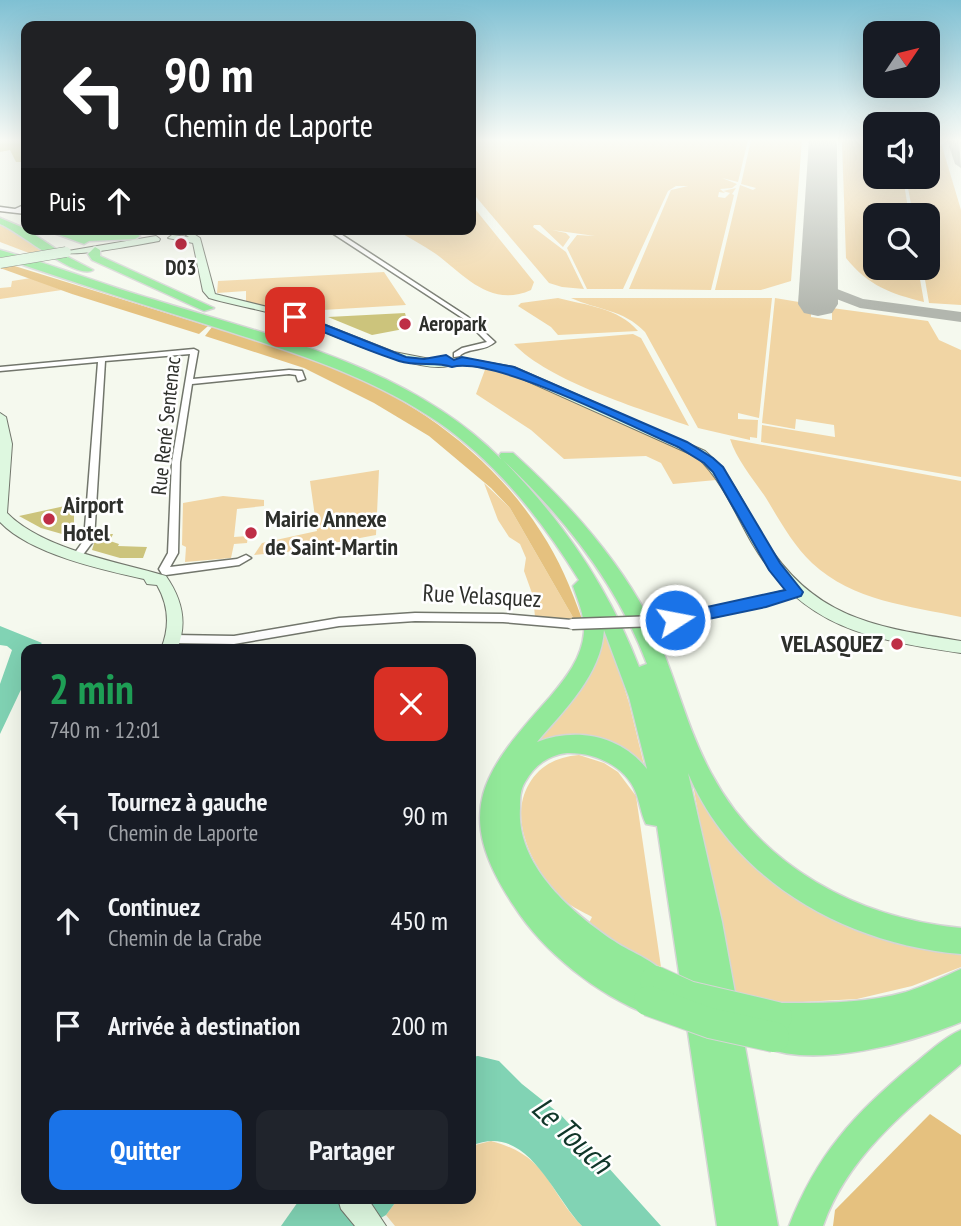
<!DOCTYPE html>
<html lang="fr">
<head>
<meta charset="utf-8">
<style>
	:root { --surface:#171b24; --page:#20242c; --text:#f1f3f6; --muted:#9ea1a6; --accent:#1a73e8 }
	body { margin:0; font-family:"PT Sans Narrow",sans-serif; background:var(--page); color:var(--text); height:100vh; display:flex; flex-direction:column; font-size:26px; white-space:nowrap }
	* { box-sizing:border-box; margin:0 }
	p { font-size:23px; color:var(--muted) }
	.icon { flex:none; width:38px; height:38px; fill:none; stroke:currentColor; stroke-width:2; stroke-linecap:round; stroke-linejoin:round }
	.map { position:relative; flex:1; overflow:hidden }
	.panel { position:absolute; left:21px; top:644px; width:455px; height:560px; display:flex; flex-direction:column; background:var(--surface); border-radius:14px; box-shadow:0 7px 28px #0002 }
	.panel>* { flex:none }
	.top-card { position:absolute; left:21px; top:21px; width:455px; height:214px; border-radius:14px; box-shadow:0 7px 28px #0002; background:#202124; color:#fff; overflow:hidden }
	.needle { width:46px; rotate:55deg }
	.controls { position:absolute; left:863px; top:21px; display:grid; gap:14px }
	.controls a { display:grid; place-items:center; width:77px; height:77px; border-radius:14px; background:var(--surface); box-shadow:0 7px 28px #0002; font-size:35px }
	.pin { position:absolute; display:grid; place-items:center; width:60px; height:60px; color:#fff; margin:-30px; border-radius:14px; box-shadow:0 4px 10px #0006 }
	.me { position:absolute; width:77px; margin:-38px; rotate:79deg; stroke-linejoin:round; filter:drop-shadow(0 0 5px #0008) }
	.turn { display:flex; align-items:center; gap:24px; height:147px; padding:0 28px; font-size:32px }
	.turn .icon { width:91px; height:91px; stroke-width:2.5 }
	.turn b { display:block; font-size:49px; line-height:60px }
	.then { display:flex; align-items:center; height:66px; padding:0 28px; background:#0003; gap:14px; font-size:26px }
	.round { display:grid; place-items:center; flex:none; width:74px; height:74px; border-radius:14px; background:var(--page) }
	.summary { display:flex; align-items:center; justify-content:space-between; height:119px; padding:0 28px }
	h1 { font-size:42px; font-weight:700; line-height:52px; color:#1e9e55 }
	.cta { display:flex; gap:14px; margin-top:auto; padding:14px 28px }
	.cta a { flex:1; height:80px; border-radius:14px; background:var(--accent); color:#fff; font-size:28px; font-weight:700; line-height:80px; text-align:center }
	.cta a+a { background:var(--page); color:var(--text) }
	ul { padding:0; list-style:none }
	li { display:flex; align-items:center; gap:21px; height:105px; padding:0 28px }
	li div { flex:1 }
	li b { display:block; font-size:26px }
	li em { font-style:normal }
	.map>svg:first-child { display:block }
	.green { fill:#f1d5a4 }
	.forest { fill:#e5c17f }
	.water { fill:#81d3b4 }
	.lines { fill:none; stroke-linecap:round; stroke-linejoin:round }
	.taxiway { fill:#b2b6ae; fill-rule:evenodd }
	.runway { fill:#b2b6ae; fill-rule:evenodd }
	.building { fill:#ccc47c }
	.street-casing { stroke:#72766c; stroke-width:3 }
	.secondary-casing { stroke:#72766c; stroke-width:2 }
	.highway-casing { stroke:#d5d5d5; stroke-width:3 }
	.street { fill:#fff; fill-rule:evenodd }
	.secondary { fill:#def8e0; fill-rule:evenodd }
	.highway { fill:#92e999; fill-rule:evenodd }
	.street-bridge-casing { stroke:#72766c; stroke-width:13; stroke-linecap:butt }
	.secondary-bridge-casing { stroke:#72766c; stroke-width:11; stroke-linecap:butt }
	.highway-bridge-casing { stroke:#d5d5d5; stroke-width:32; stroke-linecap:butt }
	.street-bridge { stroke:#fff; stroke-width:10 }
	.secondary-bridge { stroke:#def8e0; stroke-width:10 }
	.highway-bridge { stroke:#92e999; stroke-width:30 }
	.route { fill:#1a73e8; stroke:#114b97; stroke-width:2 }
	.poi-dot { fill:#be2e46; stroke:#fff; stroke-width:2.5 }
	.labels { text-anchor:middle; stroke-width:5; stroke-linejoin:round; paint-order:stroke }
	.far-poi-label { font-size:21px; font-weight:bold; fill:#2d2f2b; stroke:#fff }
	.far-street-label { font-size:21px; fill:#2d2f2b; stroke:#fff }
	.poi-label { font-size:24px; font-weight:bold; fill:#2d2f2b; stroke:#fff; text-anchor:start }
	.street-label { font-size:24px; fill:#2d2f2b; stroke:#fff }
	.near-water-label { font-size:32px; font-style:italic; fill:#103629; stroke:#fff }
</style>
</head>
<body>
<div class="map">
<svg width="961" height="1226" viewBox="0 0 961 1226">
	<rect width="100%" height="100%" fill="#f5f9ee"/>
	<!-- green -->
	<g class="green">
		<polygon points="471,140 748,140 738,182 722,178 737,184 732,188 720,189 725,193 719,192 718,197 725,198 730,193 723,191 736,188 732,194 734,195 711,290 629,289 671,190 688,186 676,186 668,191 623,289 587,289 567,248 577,235 595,236 552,230 566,233 570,237 563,247 540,225 534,225 533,227 566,252 584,289 562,287 549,283 471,191"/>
		<polygon points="751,140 802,140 791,281 761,290 715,290 740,185 753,190 756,188 741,184"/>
		<path d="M842,140H875V177H903L909,215H875V268H918L924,302C892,294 868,286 846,258Z"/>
		<polygon points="928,140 936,140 942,146 961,210 961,305 929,303 923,268 928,268 928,215 913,215 906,177 928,177"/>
		<path d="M471,204L534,282L531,290C491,308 465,276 436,254C423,245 408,237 394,229H471Z"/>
		<polygon points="0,222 45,251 29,253 0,242"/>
		<polygon points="384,272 406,305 289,312 246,302 246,291 217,293 218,281"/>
		<polygon points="31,278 62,290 0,299 0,288 11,287 12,281"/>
		<path d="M558,298C585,305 619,308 638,331L558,335L551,327L518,306L521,303Z"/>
		<path d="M571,298H772L759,418L738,413V419L758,420L757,438L750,437V440L698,428L645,332C623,309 597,310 571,298Z"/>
		<polygon points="775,298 811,304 811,317 832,320 832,308 928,321 939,340 961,350 961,477 761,442 762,425 835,437 834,425 796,419 795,429 762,423"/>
		<path d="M633,334L641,338L689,426C641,409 548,381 514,344Z"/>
		<polygon points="486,367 508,372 685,450 699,458 716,480 673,484 661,463 646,456 564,459 531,430 476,394"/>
		<path d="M730,439L961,481V617C909,606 853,601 812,563C793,545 780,521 766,498C753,479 737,460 730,439Z"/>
		<polygon points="379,470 376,535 328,544 327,548 254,555 262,543 317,531 310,481"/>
		<polygon points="484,483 510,508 574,619 535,617 533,596 524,571 526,558 520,544 509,537 498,520"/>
		<polygon points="223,496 264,500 264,506 237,509 234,537 248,536 247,543 234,544 231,558 185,562 186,547 182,545 183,503"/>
		<polygon points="603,630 607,631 629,703 646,773 631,758 537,747 534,739"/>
		<path d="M579,755L604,763L618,772L636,796L661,967L620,949L589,923L592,917C583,912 572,907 564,900C535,873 507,821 529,784C540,765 557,757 579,755Z"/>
		<polygon points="692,779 744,854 961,949 961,967 912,986 857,999 784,1003 730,991"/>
		<path d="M491,1141C549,1156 547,1190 582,1226H395L386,1215L398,1199H471V1146Z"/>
	</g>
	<!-- forest -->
	<g class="forest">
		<polygon points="0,263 5,263 208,326 199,334 72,294 0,268"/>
		<path d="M212,327C251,340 291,351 329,366C413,398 492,455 541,532C559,559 571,588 582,619H574L510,508L491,488L429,436L374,403L304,368L205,336Z"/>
		<polygon points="930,1114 961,1135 961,1226 833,1226 835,1210"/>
	</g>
	<!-- water -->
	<g class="water">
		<polygon points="0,626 42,643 35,649 26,649 26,679 0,734 0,684 12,650 7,646 0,645"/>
		<path d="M478,1056L499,1061L522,1084L561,1115L661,1226H582C552,1195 527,1121 471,1146V1057Z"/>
		<polygon points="300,1199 398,1199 386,1215 367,1226 281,1226"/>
	</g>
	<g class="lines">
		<!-- taxiway -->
		<g class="taxiway">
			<polygon points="947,140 959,140 961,168 955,164"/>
			<polygon points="819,282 863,299 961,312 961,322 860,308 813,290 811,287 813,284"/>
		</g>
		<!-- runway -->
		<polygon class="runway" points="809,140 837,140 838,304 832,313 818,316 804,313 798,304"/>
	</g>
	<!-- building -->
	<g class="building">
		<polygon points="0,140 26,140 26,162 16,162 10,150 0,152"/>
		<polygon points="405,313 409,328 372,335 328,317"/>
		<polygon points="74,504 74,535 69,536 41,528 19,516"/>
		<polygon points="97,534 113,534 110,541 119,544 118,546 147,547 143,558 120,558 92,550"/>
	</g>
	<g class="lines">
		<!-- street casing -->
		<g class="street-casing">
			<g id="street">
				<polygon points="26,204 26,208 21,210 26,210 26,214 0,211 0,207 15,209"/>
				<polygon points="149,229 155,229 155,230 152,232"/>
				<path d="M326,229H333L468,317L495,342C486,350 476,348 466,352C455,357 466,355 454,357V353L462,348L487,342L464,319Z"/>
				<polygon points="194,349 198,351 193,379 289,370 302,371 305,379 298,381 296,375 289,374 192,384 180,462 178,553 170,567 237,559 246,555 251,558 239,565 166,575 162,574 159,569 168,553 172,462 190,354 105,361 94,540 82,556 76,556 74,554 84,540 98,362 0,371 0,367"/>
				<polygon points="796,588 801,592 800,595 688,623 657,625 653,624 652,621 653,618 657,617 688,615"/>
				<polygon points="415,613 503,614 572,620 576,621 577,624 576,627 572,628 503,622 415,621 339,626 234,644 174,643 170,642 169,639 170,636 174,635 234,636 339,618"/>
			</g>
		</g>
		<!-- secondary casing -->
		<g class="secondary-casing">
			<g id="secondary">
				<path d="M186,229L200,238L215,294L300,315L394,352L430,359L450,360L455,363C429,382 323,329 292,319C265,310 236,306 209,298L203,291L193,243L168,238L172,235L189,237L182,232Z"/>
				<path d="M156,236L160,239L159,241C142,244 72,258 62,252Z"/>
				<path d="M462,358L514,367L705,451C733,475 746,510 765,540C814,619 876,627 961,641V653C869,639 803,629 752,543C735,513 722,480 697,457L507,372L458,363V359Z"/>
				<path d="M0,413L6,417L12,444L7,513C43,550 120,562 166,576C182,599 188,623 177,649H161C170,627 169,606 157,585L147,584L144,579C103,570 30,554 0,522Z"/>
				<polygon points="338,1199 368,1199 386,1226 355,1226 341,1209"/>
			</g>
		</g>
		<!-- highway casing -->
		<g class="highway-casing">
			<g id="highway">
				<path d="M0,218L26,229L68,257L93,270C77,281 20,232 0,224Z"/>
				<polygon points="43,229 59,229 76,235 135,233 140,236 135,239 89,241 84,244"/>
				<polygon points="95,247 100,250 100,256 214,308 204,311 92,260 88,254"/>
				<path d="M0,250C51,264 101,284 152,299C273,337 409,366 501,459L499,456L501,453H513C564,499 614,553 647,615C673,665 684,723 711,773C761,867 857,918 961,928V954C847,944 734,882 688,773L722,922L778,1226H717L657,826L646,824C641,814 640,803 636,793C626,766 594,752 567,753C548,755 534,766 525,782C520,790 520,799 520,808C516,865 571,912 614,941C631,953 661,962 669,981L665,991L660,993L663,1001L659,1011L649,1015C597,994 544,953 514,906C451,811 483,772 550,697C566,678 582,658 584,632C585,616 578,601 573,586L579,580C542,520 497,463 438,422C372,377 299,354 224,330C158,309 91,288 26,266L0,257ZM503,460C565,518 617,584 647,664L639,667C609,588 562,520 503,460ZM604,630L629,697L647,769C620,735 576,727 537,742C565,709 601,675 604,630Z"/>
				<path d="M961,969V1022C911,1043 816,1069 764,1047L759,1037L766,1026L763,1017L767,1007L777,1003C820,1003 864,1004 906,992C925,986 943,977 961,969Z"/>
				<path d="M961,1030V1064C906,1110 847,1157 823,1226H789C817,1154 854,1114 913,1065C928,1053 943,1038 961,1030Z"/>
			</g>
		</g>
		<!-- street -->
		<use href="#street" class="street"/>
		<!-- secondary -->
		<use href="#secondary" class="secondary"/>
		<!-- highway -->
		<use href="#highway" class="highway"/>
		<!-- street-bridge casing -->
		<g class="street-bridge-casing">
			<polyline id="street-bridge" points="572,624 657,621"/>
		</g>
		<!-- secondary-bridge casing -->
		<g class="secondary-bridge-casing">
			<polyline id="secondary-bridge" points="0,263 66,252"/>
		</g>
		<!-- highway-bridge casing -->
		<g class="highway-bridge-casing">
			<g id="highway-bridge">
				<polyline points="655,981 688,996 777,1017"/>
				<polyline points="649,1001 710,1023 774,1037"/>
			</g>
		</g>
		<!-- street-bridge -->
		<use href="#street-bridge" class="street-bridge"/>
		<!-- secondary-bridge -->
		<use href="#secondary-bridge" class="secondary-bridge"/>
		<!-- highway-bridge -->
		<use href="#highway-bridge" class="highway-bridge"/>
	</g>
	<!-- sky -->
	<linearGradient id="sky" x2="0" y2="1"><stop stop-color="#7fc0d3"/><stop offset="0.45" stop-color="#fafcf7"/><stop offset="1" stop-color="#fafcf7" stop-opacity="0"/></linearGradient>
	<rect width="961" height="311" fill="url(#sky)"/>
	<!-- route -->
	<path class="route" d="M291,314H298L406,357L424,359L446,355L454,360L462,357L514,367L687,442L713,458L723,467L780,563L803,592L801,596L766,607L675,626L669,625L667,620L669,616L675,614L785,590L769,570L713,472L704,463L678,447C632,427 495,356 452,367C436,361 417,367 399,361C362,349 327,333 291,319Z"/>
	<!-- markers -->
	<g class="poi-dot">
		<circle cx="181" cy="244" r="7"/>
		<circle cx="405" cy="324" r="7"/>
		<circle cx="49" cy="519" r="7"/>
		<circle cx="251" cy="533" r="7"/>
		<circle cx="897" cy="644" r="7"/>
	</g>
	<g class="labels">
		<!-- far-poi labels -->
		<g class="far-poi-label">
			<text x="181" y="275">D03</text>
			<text x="419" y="331" text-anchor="start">Aeropark</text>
		</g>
		<!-- far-street labels -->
		<g class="far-street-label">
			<text transform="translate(166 426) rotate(-84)" y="7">Rue René Sentenac</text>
		</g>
		<!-- poi labels -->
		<g class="poi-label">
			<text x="63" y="513">Airport<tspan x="63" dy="28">Hotel</tspan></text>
			<text x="265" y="527">Mairie Annexe<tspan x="265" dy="28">de Saint-Martin</tspan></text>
			<text x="883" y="652" text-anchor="end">VELASQUEZ</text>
		</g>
		<!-- street labels -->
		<g class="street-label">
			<text transform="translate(482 596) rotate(3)" y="8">Rue Velasquez</text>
		</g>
		<!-- near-water labels -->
		<g class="near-water-label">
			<text transform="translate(572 1135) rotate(43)" y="11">Le Touch</text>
		</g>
	</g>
</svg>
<div class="controls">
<a><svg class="needle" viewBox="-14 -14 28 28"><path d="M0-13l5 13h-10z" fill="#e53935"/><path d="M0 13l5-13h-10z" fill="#9ea1a6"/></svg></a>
<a><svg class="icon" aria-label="sound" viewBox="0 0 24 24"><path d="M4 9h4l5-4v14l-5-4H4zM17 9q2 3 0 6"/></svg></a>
<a><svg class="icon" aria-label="search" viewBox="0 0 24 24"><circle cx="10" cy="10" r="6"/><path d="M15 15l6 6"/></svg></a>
</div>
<div class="pin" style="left:295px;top:317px;background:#d93025"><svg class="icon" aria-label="arrive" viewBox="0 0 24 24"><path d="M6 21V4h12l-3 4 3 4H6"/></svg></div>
<svg class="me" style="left:675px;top:620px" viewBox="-20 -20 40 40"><circle r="17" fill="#1a73e8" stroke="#fff" stroke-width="3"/><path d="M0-11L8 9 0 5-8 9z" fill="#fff"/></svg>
<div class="top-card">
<div class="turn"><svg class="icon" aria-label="left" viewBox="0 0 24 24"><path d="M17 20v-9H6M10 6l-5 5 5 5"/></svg><div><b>90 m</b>Chemin de Laporte</div></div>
<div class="then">Puis<svg class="icon" aria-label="ahead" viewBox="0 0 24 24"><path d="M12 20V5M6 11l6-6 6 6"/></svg></div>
</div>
<section class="panel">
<div class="summary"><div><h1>2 min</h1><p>740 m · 12:01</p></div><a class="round" style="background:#d93025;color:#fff"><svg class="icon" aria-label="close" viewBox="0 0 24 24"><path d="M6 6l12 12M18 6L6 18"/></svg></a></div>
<ul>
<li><svg class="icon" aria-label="left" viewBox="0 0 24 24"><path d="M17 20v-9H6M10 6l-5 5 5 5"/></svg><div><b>Tournez à gauche</b><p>Chemin de Laporte</p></div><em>90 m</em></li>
<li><svg class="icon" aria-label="ahead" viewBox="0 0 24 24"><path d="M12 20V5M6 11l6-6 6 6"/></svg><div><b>Continuez</b><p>Chemin de la Crabe</p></div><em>450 m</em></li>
<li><svg class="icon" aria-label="arrive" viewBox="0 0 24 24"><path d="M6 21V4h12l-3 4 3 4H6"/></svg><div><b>Arrivée à destination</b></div><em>200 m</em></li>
</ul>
<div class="cta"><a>Quitter</a><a>Partager</a></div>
</section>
</div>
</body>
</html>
